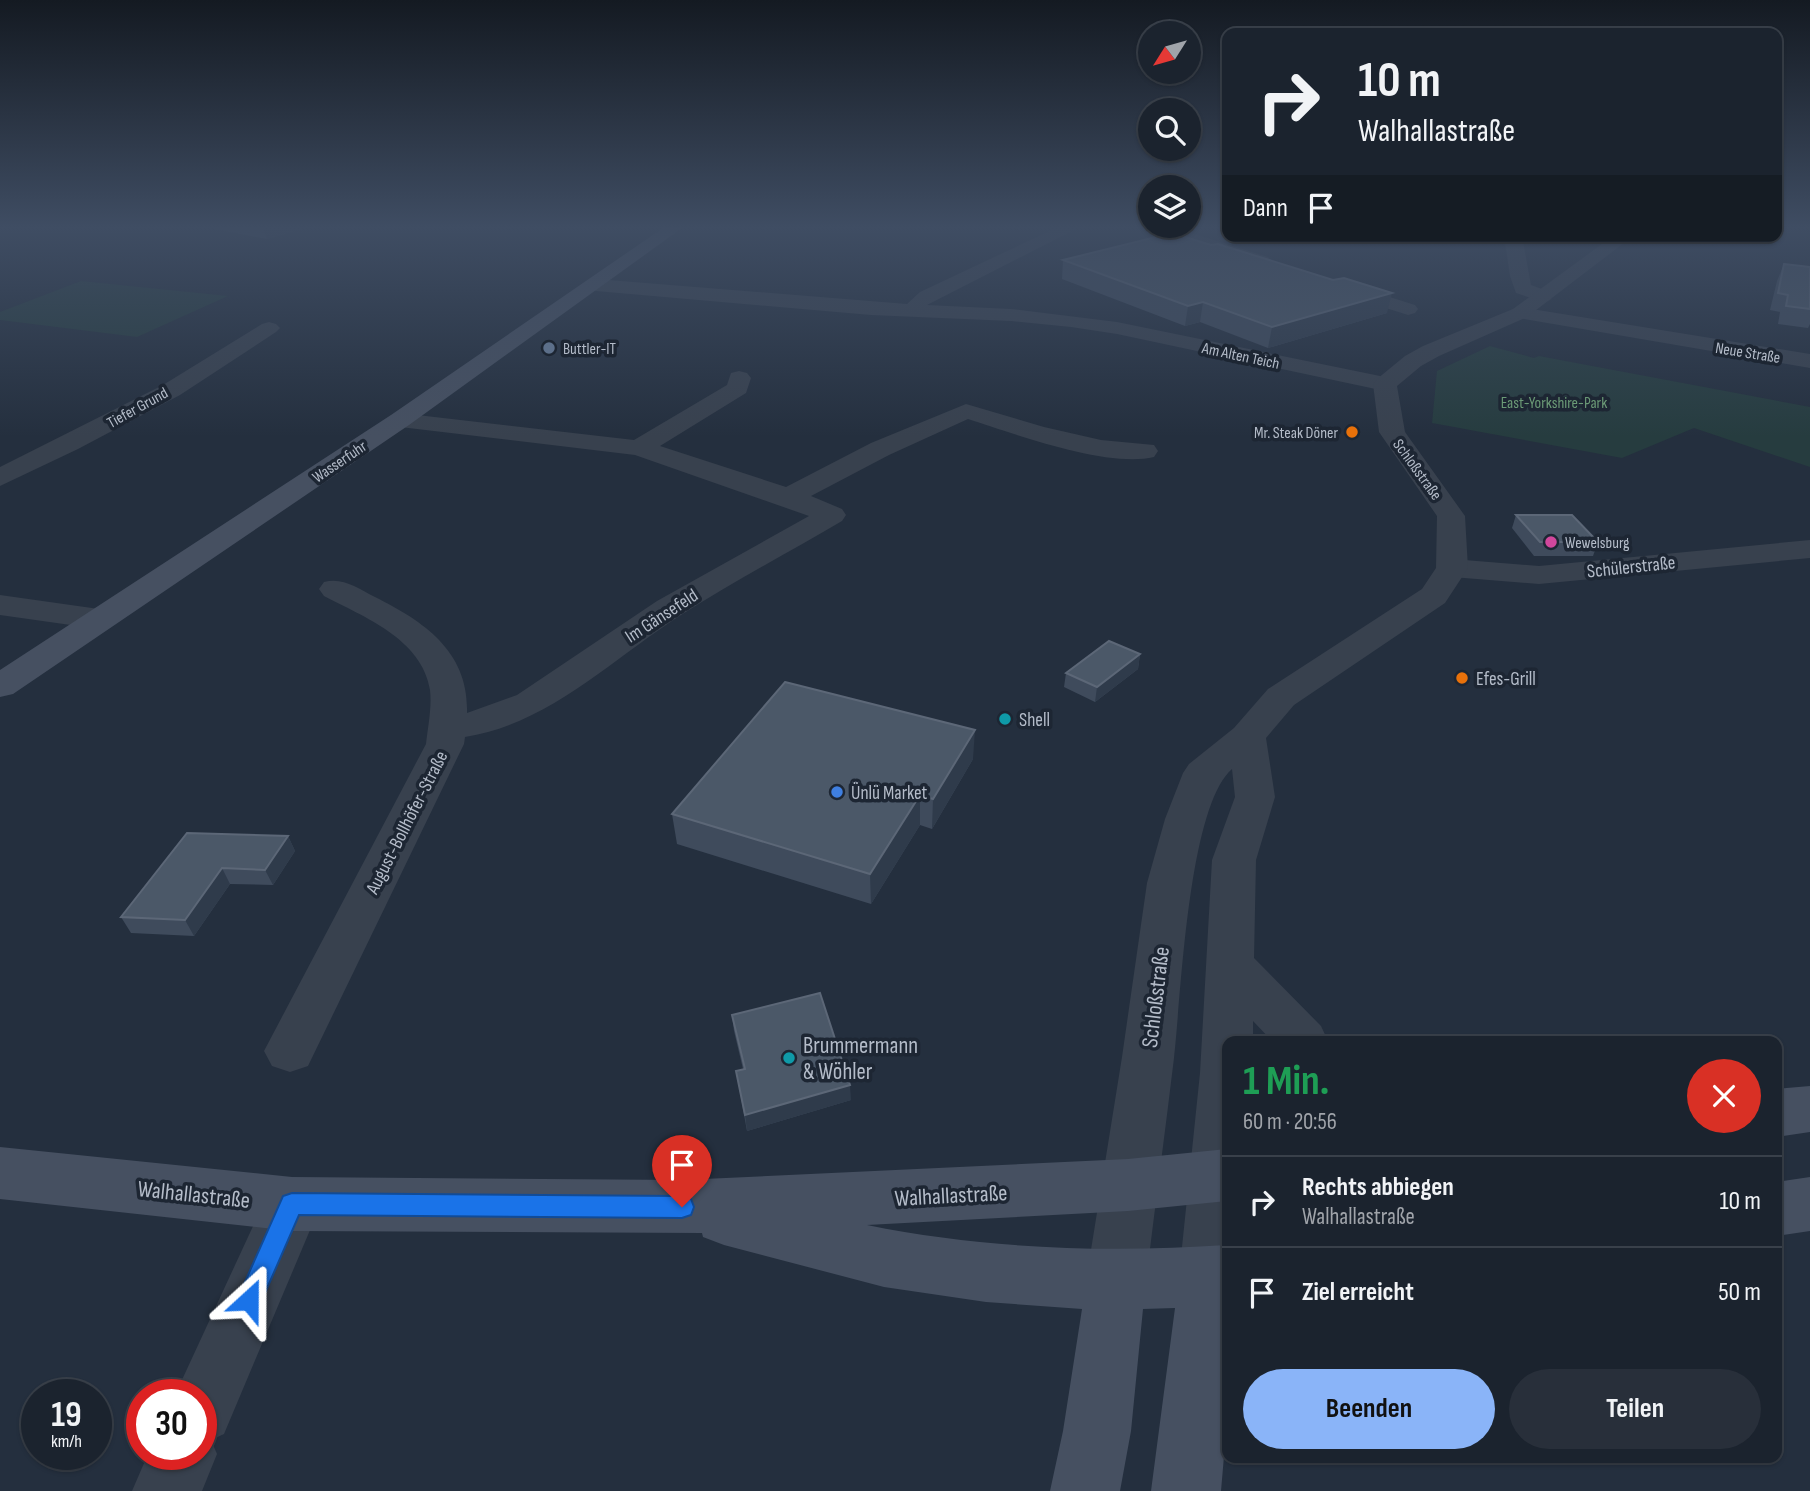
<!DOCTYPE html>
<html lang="de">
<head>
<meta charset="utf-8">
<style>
	:root { --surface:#1b232e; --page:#282f3a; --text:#f1f3f6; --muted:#a0a4aa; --line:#39404a; --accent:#8ab4f8 }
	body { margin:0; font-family:"Sofia Sans Condensed",sans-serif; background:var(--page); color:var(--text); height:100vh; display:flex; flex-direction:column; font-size:26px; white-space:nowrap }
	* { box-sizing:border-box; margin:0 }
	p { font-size:23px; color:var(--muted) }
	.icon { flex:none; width:38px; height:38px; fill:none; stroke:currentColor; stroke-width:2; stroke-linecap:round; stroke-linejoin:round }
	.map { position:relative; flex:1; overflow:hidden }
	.panel { position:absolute; left:1222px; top:1036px; width:560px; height:427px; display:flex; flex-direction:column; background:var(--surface); border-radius:14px; box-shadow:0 2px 5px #0004,0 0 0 2px var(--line) }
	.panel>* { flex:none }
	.banner { position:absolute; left:1222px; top:28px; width:560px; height:214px; border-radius:14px; box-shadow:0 2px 5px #0004,0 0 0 2px var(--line); background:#1b232e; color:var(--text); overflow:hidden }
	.needle { width:46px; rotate:233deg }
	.buttons { position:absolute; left:1138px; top:21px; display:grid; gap:14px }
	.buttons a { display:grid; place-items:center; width:63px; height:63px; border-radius:50%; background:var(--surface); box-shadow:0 2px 5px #0004,0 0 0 2px var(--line); font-size:35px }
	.speed { position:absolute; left:21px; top:1379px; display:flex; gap:14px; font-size:35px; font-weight:700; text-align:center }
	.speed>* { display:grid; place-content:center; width:91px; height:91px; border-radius:50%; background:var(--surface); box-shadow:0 2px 5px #0004,0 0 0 2px var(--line); line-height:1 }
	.speed small { font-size:18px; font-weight:400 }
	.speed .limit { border:10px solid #d22; background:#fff; color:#111 }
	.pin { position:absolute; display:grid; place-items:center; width:60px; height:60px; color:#fff; margin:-72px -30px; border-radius:50% 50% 50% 0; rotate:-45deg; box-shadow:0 0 7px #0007 }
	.pin .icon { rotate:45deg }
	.me { position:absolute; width:77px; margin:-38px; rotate:24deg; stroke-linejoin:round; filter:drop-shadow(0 0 5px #0008) }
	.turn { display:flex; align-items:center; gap:24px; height:147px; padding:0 21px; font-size:32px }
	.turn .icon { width:91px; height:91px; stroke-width:2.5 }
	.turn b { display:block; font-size:49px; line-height:60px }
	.then { display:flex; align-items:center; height:66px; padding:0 21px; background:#0003; gap:14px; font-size:26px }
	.round { display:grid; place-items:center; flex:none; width:74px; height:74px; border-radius:37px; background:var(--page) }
	.head { display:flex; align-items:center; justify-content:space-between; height:119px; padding:0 21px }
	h1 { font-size:42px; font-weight:700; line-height:52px; color:#1e9e55 }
	.button { display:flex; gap:14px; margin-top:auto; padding:14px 21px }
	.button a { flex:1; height:80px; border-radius:42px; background:var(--accent); color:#111; font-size:28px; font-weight:700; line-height:80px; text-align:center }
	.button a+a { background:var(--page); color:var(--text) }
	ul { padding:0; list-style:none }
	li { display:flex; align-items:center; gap:21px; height:91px; padding:0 21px; border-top:2px solid var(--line) }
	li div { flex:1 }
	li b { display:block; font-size:26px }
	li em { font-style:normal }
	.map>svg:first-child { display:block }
	.green { fill:#263c3f }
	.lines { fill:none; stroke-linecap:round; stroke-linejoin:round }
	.minor { fill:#38414e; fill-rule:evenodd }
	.tertiary { fill:#38414e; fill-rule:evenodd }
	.secondary { fill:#465061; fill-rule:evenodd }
	.wall { fill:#3f4b5c }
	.shaded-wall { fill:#2f3b4b }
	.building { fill:#4b5868; stroke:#5c6777; stroke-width:2 }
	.route { fill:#1a73e8; stroke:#114b97; stroke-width:2 }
	.service-dot { fill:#5c6f8a; stroke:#1d2633; stroke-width:2.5 }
	.food-dot { fill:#e8710a; stroke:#1d2633; stroke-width:2.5 }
	.hotel-dot { fill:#d1479c; stroke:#1d2633; stroke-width:2.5 }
	.culture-dot { fill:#0f9aa8; stroke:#1d2633; stroke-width:2.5 }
	.shop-dot { fill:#3f7fe0; stroke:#1d2633; stroke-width:2.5 }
	.labels { text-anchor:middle; stroke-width:7; stroke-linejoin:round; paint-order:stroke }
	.far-poi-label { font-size:16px; fill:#b4bcc9; stroke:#1d2633; text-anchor:start }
	.far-street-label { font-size:16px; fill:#b4bcc9; stroke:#1d2633 }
	.far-park-label { font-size:16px; fill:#6b9a76; stroke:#1d2633 }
	.street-label { font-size:19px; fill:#b4bcc9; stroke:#1d2633 }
	.poi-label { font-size:19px; fill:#b4bcc9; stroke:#1d2633; text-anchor:start }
	.near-street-label { font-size:23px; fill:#b4bcc9; stroke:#1d2633 }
	.near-poi-label { font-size:23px; fill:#b4bcc9; stroke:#1d2633; text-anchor:start }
</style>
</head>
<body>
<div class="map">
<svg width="1810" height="1491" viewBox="0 0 1810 1491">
	<rect width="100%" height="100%" fill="#242f3e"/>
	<!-- green -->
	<g class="green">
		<polygon points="81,281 228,296 137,337 0,320 0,312"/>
		<polygon points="1490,346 1534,358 1539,356 1810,407 1810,467 1694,428 1622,458 1432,423 1437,371"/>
	</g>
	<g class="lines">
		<!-- minor -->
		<g class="minor">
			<polygon points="1056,228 1078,228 927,305 1011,309 1117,322 1385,377 1393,379 1397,384 1393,389 1385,391 1117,334 1071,327 1011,321 871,315 596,291 586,285 596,279 907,304 920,292"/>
			<polygon points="1149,228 1175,228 1268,257 1271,261 1262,267 1256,265 1151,232"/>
			<polygon points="1504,236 1522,236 1531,285 1550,292 1553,296 1550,300 1543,302 1516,293 1510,276"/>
			<polygon points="1339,281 1415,305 1418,309 1415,313 1408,315 1332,291 1329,287"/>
			<polygon points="1520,307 1810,354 1810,368 1513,317 1510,313 1513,309"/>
			<polygon points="269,322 276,324 280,328 276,332 180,395 78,449 0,486 0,467 163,385 262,324"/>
			<path d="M739,371L747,373L751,378L746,393L660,446L786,487L871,443L966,404L1044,427L1101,440L1154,445L1158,451L1154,457C1107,468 1015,434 968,419L889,455L811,496L842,509L846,515L842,521C789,552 733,582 681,615C612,659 549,724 465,737L464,744L308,1066L290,1072L272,1066L264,1051L426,744C428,726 432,707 430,690C422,639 364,617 324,596L319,589L324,582C343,577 357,588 375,597C425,622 469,652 467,713L517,695L657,601L809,516L635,455L400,427L391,425L388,420L391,415L400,413L634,440L727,385L731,373Z"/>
			<polygon points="1810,540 1810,558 1539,584 1452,577 1441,575 1436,568 1441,561 1452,559 1539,566"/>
			<polygon points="0,595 99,609 111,612 116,619 111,626 99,629 0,615"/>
			<polygon points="292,1177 312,1185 321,1204 224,1434 211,1440 217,1454 202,1491 132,1491 148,1454 201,1454 201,1395 175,1395 272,1185"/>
		</g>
		<!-- tertiary -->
		<path class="tertiary" d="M1613,236H1633L1527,317L1439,356L1421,366L1397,386L1405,432L1465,516L1468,568L1445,603L1294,705L1266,738L1275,797L1256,860L1254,958L1321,1026L1328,1041H1272L1253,1021V1041H1227V1299L1209,1306L1188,1297L1179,1276L1200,1073L1212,860L1235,797L1232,769C1188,807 1181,997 1174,1058C1165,1133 1155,1207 1146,1281L1137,1302L1116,1311L1095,1302L1086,1281L1122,1057L1147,883L1165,819L1183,773L1189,764L1234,728L1268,689L1422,589L1436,568L1437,516L1379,432L1373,384L1377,379L1405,356L1423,346L1513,309Z"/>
		<!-- secondary -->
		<g class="secondary">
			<polygon points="663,228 682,228 409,425 13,694 0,697 0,670 391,415"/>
			<polygon points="1810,1086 1810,1132 1776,1137 1776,1089"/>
			<path d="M0,1147L292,1177L682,1180L1128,1159L1227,1149V1201L1128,1211L867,1225C985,1249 1107,1253 1227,1245V1421L1221,1491H1151L1175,1308L1143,1309L1131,1431L1120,1491H1050L1063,1431L1082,1309L986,1302L884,1287L724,1245L703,1237L702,1233L292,1231L0,1199Z"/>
			<polygon points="1810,1177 1810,1231 1776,1236 1776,1182"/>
		</g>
	</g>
	<!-- wall -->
	<g class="wall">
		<polygon points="210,228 305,228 267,239"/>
		<polygon points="1211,245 1387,313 1268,348 1200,322 1185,326 1062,279 1063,260"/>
		<polygon points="1784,264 1810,267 1810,324 1808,328 1778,324 1780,312 1770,310 1777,281"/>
		<polygon points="1516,515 1598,542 1593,556 1534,556 1512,528"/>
		<polygon points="1140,654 1138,669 1095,702 1064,687 1066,673"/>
		<polygon points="973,759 932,829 920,825 871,904 677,844 672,814"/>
		<polygon points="288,836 295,851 273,885 230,884 194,936 131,933 121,917"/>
		<polygon points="732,1015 851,1100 747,1131 736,1071 743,1069 734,1031"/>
	</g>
	<!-- shaded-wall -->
	<g class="shaded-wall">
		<polygon points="263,228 305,228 267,239"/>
		<polygon points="1392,293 1387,313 1268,348 1272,327"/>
		<polygon points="1203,302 1200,322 1185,326 1188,306"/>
		<polygon points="1140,654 1138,669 1095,702 1097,687"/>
		<polygon points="975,730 973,759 932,829 933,799"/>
		<polygon points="920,795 920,825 871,904 870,874"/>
		<polygon points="288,836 295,851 273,885 265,870"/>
		<polygon points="222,868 230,884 194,936 185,920"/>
		<polygon points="850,1085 851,1100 747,1131 745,1115"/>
	</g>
	<!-- building -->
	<g class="building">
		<polygon points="1172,233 1211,245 1218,244 1333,280 1344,278 1392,293 1272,327 1203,302 1188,306 1063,260"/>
		<polygon points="1784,264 1810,267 1810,309 1786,306 1788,295 1778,293"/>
		<polygon points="1516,515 1572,515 1598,542 1540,542"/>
		<polygon points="1109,641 1140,654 1097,687 1066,673"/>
		<polygon points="785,682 975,730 933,799 920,795 870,874 672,814"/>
		<polygon points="187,833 288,836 265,870 222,868 185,920 121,917"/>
		<polygon points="820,993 850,1085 745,1115 736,1071 745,1069 732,1015"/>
	</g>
	<!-- sky -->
	<linearGradient id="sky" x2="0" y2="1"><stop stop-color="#141a22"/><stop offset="0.52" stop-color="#3f4d63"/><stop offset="1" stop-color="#3f4d63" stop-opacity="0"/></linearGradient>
	<rect width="1810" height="437" fill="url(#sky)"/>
	<!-- route -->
	<polygon class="route" points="292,1193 682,1196 691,1199 694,1207 691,1215 682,1218 299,1215 258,1309 249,1313 240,1309 237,1300 283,1196"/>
	<!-- markers -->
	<circle class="service-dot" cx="549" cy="348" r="7"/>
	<g class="food-dot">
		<circle cx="1352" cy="432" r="7"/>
		<circle cx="1462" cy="678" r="7"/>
	</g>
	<circle class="hotel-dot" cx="1551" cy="542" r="7"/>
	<g class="culture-dot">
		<circle cx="1005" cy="719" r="7"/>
		<circle cx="789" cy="1058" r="7"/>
	</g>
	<circle class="shop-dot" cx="837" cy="792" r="7"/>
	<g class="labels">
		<!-- far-poi labels -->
		<g class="far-poi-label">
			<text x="563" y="354">Buttler-IT</text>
			<text x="1338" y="438" text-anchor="end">Mr. Steak Döner</text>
			<text x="1565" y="548">Wewelsburg</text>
		</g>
		<!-- far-street labels -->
		<g class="far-street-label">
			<text transform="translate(1748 352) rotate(9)" y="6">Neue Straße</text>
			<text transform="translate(1241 355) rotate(12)" y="6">Am Alten Teich</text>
			<text transform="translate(137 407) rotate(-29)" y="6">Tiefer Grund</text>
			<text transform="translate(339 461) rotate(-34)" y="6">Wasserfuhr</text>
			<text transform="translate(1418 469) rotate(54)" y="6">Schloßstraße</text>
		</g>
		<!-- far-park labels -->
		<g class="far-park-label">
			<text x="1554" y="408">East-Yorkshire-Park</text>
		</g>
		<!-- street labels -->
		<g class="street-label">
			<text transform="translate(1631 566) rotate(-6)" y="7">Schülerstraße</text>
			<text transform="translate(661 615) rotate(-33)" y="7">Im Gänsefeld</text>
			<text transform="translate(406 822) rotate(-63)" y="7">August-Bollhöfer-Straße</text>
		</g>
		<!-- poi labels -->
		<g class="poi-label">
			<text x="1476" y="685">Efes-Grill</text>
			<text x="1019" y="726">Shell</text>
			<text x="851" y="799">Ünlü Market</text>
		</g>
		<!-- near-street labels -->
		<g class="near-street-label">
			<text transform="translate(1155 997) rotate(-83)" y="8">Schloßstraße</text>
			<text transform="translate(194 1194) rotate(6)" y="8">Walhallastraße</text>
			<text transform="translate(951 1195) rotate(-3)" y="8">Walhallastraße</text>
		</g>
		<!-- near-poi labels -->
		<g class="near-poi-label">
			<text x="803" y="1053">Brummermann<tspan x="803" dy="26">&amp; Wöhler</tspan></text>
		</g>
	</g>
</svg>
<div class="buttons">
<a><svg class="needle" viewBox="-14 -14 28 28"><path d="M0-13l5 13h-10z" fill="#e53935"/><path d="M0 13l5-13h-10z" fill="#a0a4aa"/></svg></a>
<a><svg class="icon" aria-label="search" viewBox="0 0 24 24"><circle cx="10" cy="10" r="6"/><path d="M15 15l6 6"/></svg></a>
<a><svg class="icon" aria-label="layers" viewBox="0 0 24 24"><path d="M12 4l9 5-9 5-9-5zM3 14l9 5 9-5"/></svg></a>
</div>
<div class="speed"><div>19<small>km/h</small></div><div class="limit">30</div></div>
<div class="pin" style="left:682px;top:1207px;background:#d93025"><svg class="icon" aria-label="arrive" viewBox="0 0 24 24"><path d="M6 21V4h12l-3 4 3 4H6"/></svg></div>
<svg class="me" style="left:249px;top:1300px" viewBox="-20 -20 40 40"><path d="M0-17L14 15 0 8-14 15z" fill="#1a73e8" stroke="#fff" stroke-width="4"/></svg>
<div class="banner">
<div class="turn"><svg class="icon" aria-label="right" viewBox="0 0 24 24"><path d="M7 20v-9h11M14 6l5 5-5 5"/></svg><div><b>10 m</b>Walhallastraße</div></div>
<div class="then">Dann<svg class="icon" aria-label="arrive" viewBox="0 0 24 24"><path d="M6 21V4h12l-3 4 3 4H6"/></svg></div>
</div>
<section class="panel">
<div class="head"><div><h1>1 Min.</h1><p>60 m · 20:56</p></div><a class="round" style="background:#d93025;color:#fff"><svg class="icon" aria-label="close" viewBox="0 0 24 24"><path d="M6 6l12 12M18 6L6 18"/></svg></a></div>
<ul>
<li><svg class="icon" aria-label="right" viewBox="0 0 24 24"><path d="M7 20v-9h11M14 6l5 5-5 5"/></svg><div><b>Rechts abbiegen</b><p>Walhallastraße</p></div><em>10 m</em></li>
<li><svg class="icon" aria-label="arrive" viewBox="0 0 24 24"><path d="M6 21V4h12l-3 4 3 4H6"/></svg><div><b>Ziel erreicht</b></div><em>50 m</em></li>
</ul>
<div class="button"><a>Beenden</a><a>Teilen</a></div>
</section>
</div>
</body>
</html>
